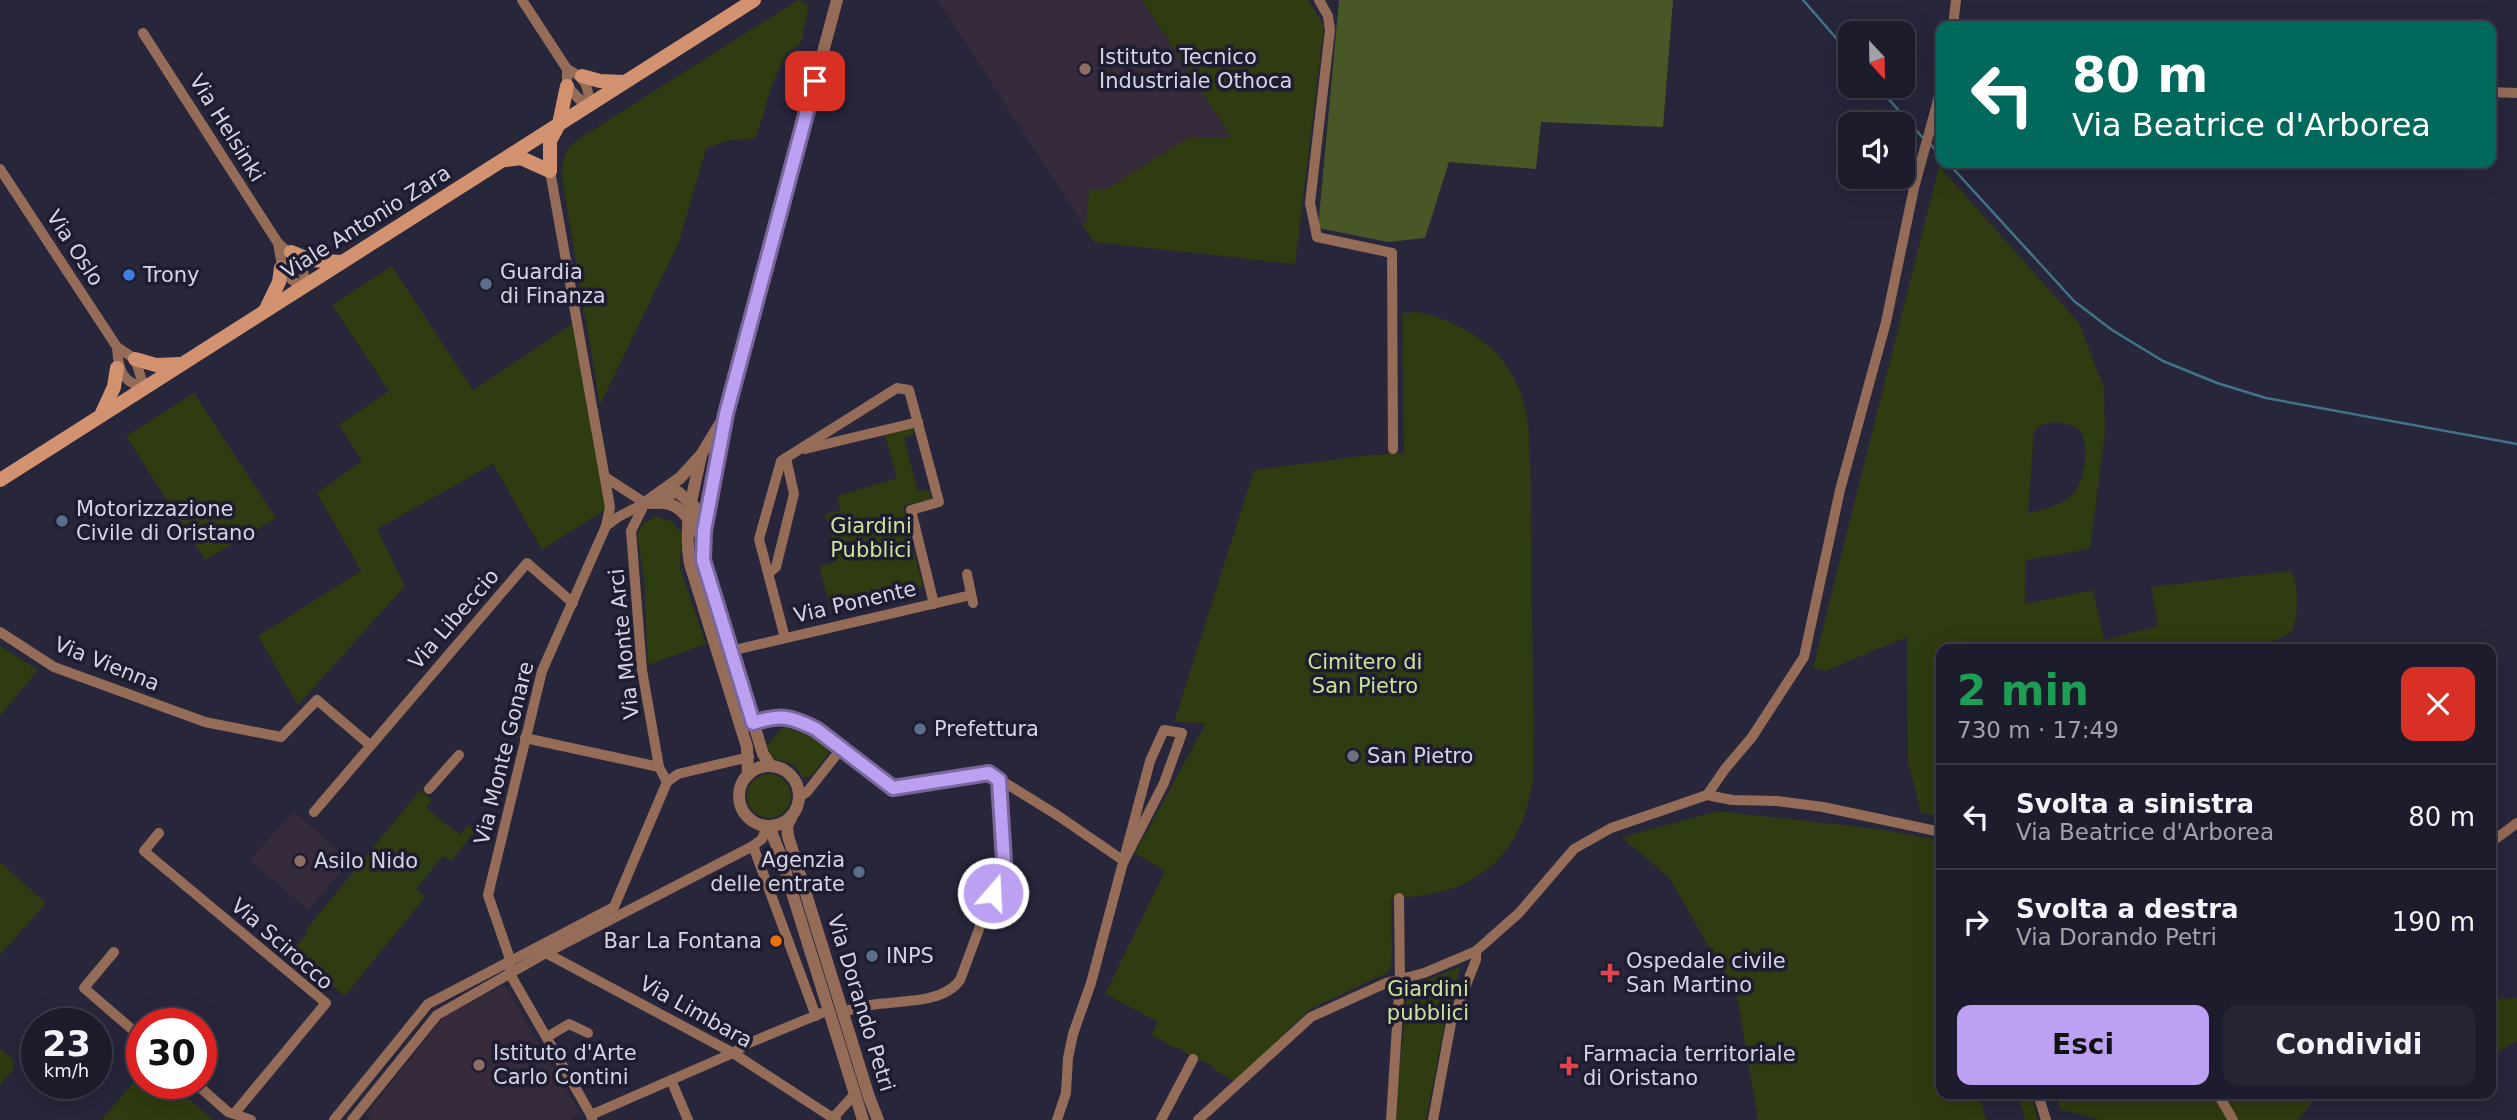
<!DOCTYPE html>
<html lang="it">
<head>
<meta charset="utf-8">
<style>
	:root { --surface:#1d1c2c; --page:#252534; --text:#f1f3f6; --muted:#a0a1a9; --line:#3b3a48; --accent:#bca0f2 }
	body { margin:0; font-family:"DejaVu Sans",sans-serif; background:var(--page); color:var(--text); height:100vh; display:flex; flex-direction:column; font-size:26px; white-space:nowrap }
	* { box-sizing:border-box; margin:0 }
	p { font-size:23px; color:var(--muted) }
	.icon { flex:none; width:38px; height:38px; fill:none; stroke:currentColor; stroke-width:2; stroke-linecap:round; stroke-linejoin:round }
	.map { position:relative; flex:1; overflow:hidden }
	.side { position:absolute; left:1936px; top:644px; width:560px; height:455px; display:flex; flex-direction:column; background:var(--surface); border-radius:14px; box-shadow:0 7px 28px #0002,0 0 0 2px var(--line) }
	.side>* { flex:none }
	.top-card { position:absolute; left:1936px; top:21px; width:560px; height:147px; border-radius:14px; box-shadow:0 7px 28px #0002,0 0 0 2px var(--line); background:#00695c; color:#fff; overflow:hidden }
	.needle { width:46px; rotate:158deg }
	.controls { position:absolute; left:1838px; top:21px; display:grid; gap:14px }
	.controls a { display:grid; place-items:center; width:77px; height:77px; border-radius:14px; background:var(--surface); box-shadow:0 7px 28px #0002,0 0 0 2px var(--line); font-size:35px }
	.speed { position:absolute; left:21px; top:1008px; display:flex; gap:14px; font-size:35px; font-weight:700; text-align:center }
	.speed>* { display:grid; place-content:center; width:91px; height:91px; border-radius:50%; background:var(--surface); box-shadow:0 7px 28px #0002,0 0 0 2px var(--line); line-height:1 }
	.speed small { font-size:18px; font-weight:400 }
	.speed .limit { border:10px solid #d22; background:#fff; color:#111 }
	.pin { position:absolute; display:grid; place-items:center; width:60px; height:60px; color:#fff; margin:-30px; border-radius:14px; box-shadow:0 4px 10px #0006 }
	.me { position:absolute; width:77px; margin:-38px; rotate:19deg; stroke-linejoin:round; filter:drop-shadow(0 0 5px #0008) }
	.turn { display:flex; align-items:center; gap:24px; height:147px; padding:0 21px; font-size:32px }
	.turn .icon { width:91px; height:91px; stroke-width:2.5 }
	.turn b { display:block; font-size:49px; line-height:60px }
	.round { display:grid; place-items:center; flex:none; width:74px; height:74px; border-radius:14px; background:var(--page) }
	.headline { display:flex; align-items:center; justify-content:space-between; height:119px; padding:0 21px }
	h1 { font-size:42px; font-weight:600; line-height:52px; color:#1e9e55 }
	.primary-button { display:flex; gap:14px; margin-top:auto; padding:14px 21px }
	.primary-button a { flex:1; height:80px; border-radius:14px; background:var(--accent); color:#111; font-size:28px; font-weight:600; line-height:80px; text-align:center }
	.primary-button a+a { background:var(--page); color:var(--text) }
	ul { padding:0; list-style:none }
	li { display:flex; align-items:center; gap:21px; height:105px; padding:0 21px; border-top:2px solid var(--line) }
	li div { flex:1 }
	li b { display:block; font-size:26px }
	li em { font-style:normal }
	.map>svg:first-child { display:block }
	.education { fill:#362b3a }
	.green { fill:#2f3b10; fill-rule:evenodd }
	.forest { fill:#495727 }
	.lines { fill:none; stroke-linecap:round; stroke-linejoin:round }
	.stream { stroke:#417488; stroke-width:2.5 }
	.minor { stroke:#946c57; stroke-width:10 }
	.tertiary { stroke:#946c57; stroke-width:12 }
	.secondary { stroke:#d29270; stroke-width:14 }
	.route-casing { stroke:#7a689d; stroke-width:18 }
	.route { stroke:#bca0f2; stroke-width:12 }
	.education-dot { fill:#8d6e63; stroke:#1e1c30; stroke-width:2.5 }
	.shop-dot { fill:#3f7fe0; stroke:#1e1c30; stroke-width:2.5 }
	.service-dot { fill:#5c6f8a; stroke:#1e1c30; stroke-width:2.5 }
	.worship-dot { fill:#6b7280; stroke:#1e1c30; stroke-width:2.5 }
	.food-dot { fill:#e8710a; stroke:#1e1c30; stroke-width:2.5 }
	.health-dot { fill:#e0444e; stroke:#1e1c30; stroke-width:2.5 }
	.labels { text-anchor:middle; stroke-width:7; stroke-linejoin:round; paint-order:stroke }
	.poi-label { font-size:21px; fill:#d5d4e3; stroke:#1e1c30; text-anchor:start }
	.street-label { font-size:21px; fill:#d5d4e3; stroke:#1e1c30 }
	.park-label { font-size:21px; fill:#cbe498; stroke:#1e1c30 }
</style>
</head>
<body>
<div class="map">
<svg width="2517" height="1120" viewBox="0 0 2517 1120">
	<rect width="100%" height="100%" fill="#27263b"/>
	<!-- education -->
	<g class="education">
		<polygon points="938,0 1142,0 1298,242 1295,264 1094,242"/>
		<polygon points="293,811 350,861 308,910 250,860"/>
		<polygon points="504,985 580,1113 570,1120 372,1120 366,1115 444,1016"/>
	</g>
	<!-- green -->
	<g class="green">
		<polygon points="798,0 809,5 801,43 786,54 772,85 756,138 726,141 706,149 679,242 600,405 561,172 567,149 577,140"/>
		<polygon points="1142,0 1308,0 1324,25 1295,264 1094,242 1082,224 1086,224 1089,189 1107,189 1188,138 1231,137"/>
		<path d="M1939,166L2079,323L2104,388L2105,433L2090,549L2026,560L2025,604L2093,590L2104,640L2158,626L2151,587L2289,571L2294,576C2298,596 2299,612 2292,632L2263,646L2244,649H1941V816L1921,813L1908,762L1907,637L1825,671L1813,668ZM2056,422C2062,424 2072,425 2077,428C2091,438 2085,477 2076,490C2067,504 2043,510 2028,513L2034,432L2043,424Z"/>
		<polygon points="392,266 473,390 572,324 606,509 542,550 493,464 377,529 405,586 298,705 258,636 361,571 317,493 362,461 339,425 389,391 332,305"/>
		<path d="M1418,312C1467,322 1511,353 1524,403C1529,420 1529,439 1530,457L1534,772C1524,858 1476,897 1391,898L1392,960L1389,972L1310,1009L1235,1082L1214,1069V1067L1198,1059L1197,1061L1177,1047L1175,1048L1151,1035L1158,1022L1105,994L1165,871L1135,853L1206,723L1174,722L1254,470L1369,455L1404,453L1402,313Z"/>
		<polygon points="194,393 276,518 205,560 126,436"/>
		<polygon points="912,426 915,434 904,438 918,492 928,489 931,499 903,506 923,586 831,610 819,566 837,561 825,514 841,510 837,496 897,478 885,435"/>
		<polygon points="656,516 671,521 682,533 680,568 706,644 648,665 644,580 637,534 643,523"/>
		<polygon points="0,646 38,670 0,716"/>
		<polygon points="784,726 813,736 831,749 812,776 803,778 794,765 771,757 767,745"/>
		<circle cx="769" cy="796" r="22"/>
		<polygon points="420,790 432,800 426,808 460,835 468,825 475,831 451,861 443,856 416,889 425,897 345,996 291,952 307,933 305,931"/>
		<polygon points="1718,811 1879,829 1941,841 1941,1094 1979,1094 1986,1120 1758,1120 1737,996 1670,879 1622,837"/>
		<polygon points="0,862 46,903 0,955"/>
		<polygon points="1460,967 1445,1023 1426,1120 1394,1120 1408,987"/>
		<polygon points="2517,998 2517,1041 2490,1056 2490,999"/>
		<polygon points="0,1048 13,1059 14,1068 0,1085"/>
		<polygon points="142,1073 142,1083 170,1083 213,1120 101,1120"/>
		<polygon points="2018,1094 2031,1094 2038,1120 2025,1120"/>
		<polygon points="2055,1094 2319,1094 2298,1120 2100,1120 2060,1109"/>
	</g>
	<!-- forest -->
	<polygon class="forest" points="1339,0 1673,0 1663,127 1541,122 1536,169 1449,162 1425,238 1388,242 1318,228"/>
	<g class="lines">
		<!-- stream -->
		<g class="stream">
			<polyline points="1803,0 1850,54"/>
			<polyline points="1877,86 1923,138"/>
			<polyline points="1928,142 1941,155"/>
			<polyline points="1948,163 2074,301 2112,330 2163,361 2217,383 2266,398 2517,444"/>
		</g>
		<!-- minor -->
		<g class="minor">
			<path d="M522,0L567,69V86L579,99L589,104C589,85 584,77 567,69"/>
			<polyline points="1319,0 1328,16 1330,30 1310,203 1317,237 1392,253 1393,449"/>
			<polyline points="1953,26 1956,0"/>
			<path d="M143,33L278,243C282,264 281,279 304,286C307,262 293,257 278,243"/>
			<polyline points="2490,92 2517,93"/>
			<path d="M0,169L117,347L135,359L144,387C121,383 118,367 117,347"/>
			<polyline points="550,171 610,507 606,526"/>
			<polyline points="805,449 918,422"/>
			<polyline points="605,477 645,503"/>
			<polyline points="645,503 631,531 642,670 659,767 667,782"/>
			<polyline points="769,573 776,567 794,494 786,458"/>
			<polyline points="967,574 973,603"/>
			<polyline points="0,632 54,667 205,722 281,737 317,700 370,745"/>
			<polyline points="785,638 759,539 781,461 897,388 909,390 939,502 911,510 934,604"/>
			<polyline points="726,652 971,595"/>
			<path d="M753,723C781,714 790,716 816,729L893,788L989,773L1057,815L1124,861"/>
			<polyline points="525,738 659,767"/>
			<polyline points="429,789 459,755"/>
			<polyline points="1707,795 1725,769 1752,737 1804,657 1840,490 1886,322 1914,188 1941,89"/>
			<polyline points="800,797 807,792 841,749"/>
			<polyline points="314,812 527,563 573,603"/>
			<polyline points="159,833 144,851 326,1003 234,1114 251,1120"/>
			<polyline points="2490,843 2517,823"/>
			<polyline points="753,846 816,1016"/>
			<polyline points="614,907 667,782 678,774 749,757"/>
			<polyline points="544,950 546,953 733,1053 836,1120"/>
			<polyline points="114,952 84,988 142,1038"/>
			<path d="M842,1012C851,1010 860,1007 870,1005C897,1000 942,1005 960,980L1004,862L999,780"/>
			<polyline points="547,1037 569,1024 588,1033"/>
			<polyline points="671,1080 688,1120"/>
			<polyline points="195,1083 228,1112 234,1114"/>
			<polyline points="2038,1094 2046,1120"/>
			<polyline points="2218,1094 2233,1120"/>
			<polyline points="591,1115 510,974 510,959 488,895 542,671 606,526 618,517 645,503"/>
			<polyline points="833,1118 855,1094"/>
			<polyline points="592,1119 591,1115 733,1053 749,1043 829,1010"/>
			<polyline points="334,1120 428,1004 614,907"/>
			<polyline points="352,1120 437,1015 546,953 753,846 762,839 767,826"/>
			<polyline points="1057,1120 1066,1093 1068,1058 1073,1034 1091,983 1150,761 1164,730 1182,733 1164,783 1124,861"/>
			<polyline points="1161,1120 1193,1059"/>
			<polyline points="1198,1120 1311,1017 1386,983 1424,973 1476,951 1519,913 1574,849 1611,828 1707,795 1732,800 1777,801 1823,807 1941,832"/>
			<polyline points="1391,1120 1400,979 1399,898"/>
			<polyline points="1433,1120 1451,1023 1476,960 1476,951"/>
		</g>
		<!-- tertiary -->
		<g class="tertiary">
			<polyline points="724,425 704,531 703,560 763,754 771,766"/>
			<path d="M701,456C693,493 683,526 690,564L747,747L748,775"/>
			<polyline points="661,495 678,492 698,510 697,532"/>
			<polyline points="645,503 680,478 701,455 726,414 837,0"/>
			<path d="M649,503C667,502 675,503 687,517"/>
			<circle cx="769" cy="796" r="30"/>
			<polyline points="791,818 787,826 788,836 869,1097 878,1120"/>
			<polyline points="769,826 780,854 863,1120"/>
		</g>
		<!-- secondary -->
		<g class="secondary">
			<polyline points="582,76 600,81 624,82"/>
			<polyline points="506,160 521,158 550,171 550,141 559,124 567,86"/>
			<polyline points="291,252 311,260 341,262"/>
			<polyline points="266,309 279,282 281,268"/>
			<polyline points="135,359 156,365 180,364"/>
			<polyline points="102,413 114,387 117,368"/>
			<polyline points="0,480 754,0"/>
		</g>
	</g>
	<g class="lines">
		<!-- route casing -->
		<g class="route-casing">
			<path id="route" d="M815,81L726,414L704,531L703,560L753,723C780,714 790,716 816,729L893,788L989,773L999,780L1004,862L993,893"/>
		</g>
		<!-- route -->
		<use href="#route" class="route"/>
	</g>
	<!-- markers -->
	<g class="education-dot">
		<circle cx="1085" cy="69" r="7"/>
		<circle cx="300" cy="861" r="7"/>
		<circle cx="479" cy="1065" r="7"/>
	</g>
	<circle class="shop-dot" cx="129" cy="275" r="7"/>
	<g class="service-dot">
		<circle cx="486" cy="284" r="7"/>
		<circle cx="62" cy="521" r="7"/>
		<circle cx="920" cy="729" r="7"/>
		<circle cx="859" cy="872" r="7"/>
		<circle cx="872" cy="956" r="7"/>
	</g>
	<circle class="worship-dot" cx="1353" cy="756" r="7"/>
	<circle class="food-dot" cx="776" cy="941" r="7"/>
	<g class="health-dot">
		<path d="M1606.5 962.5h7v7h7v7h-7v7h-7v-7h-7v-7h7z"/>
		<path d="M1565.5 1055.5h7v7h7v7h-7v7h-7v-7h-7v-7h7z"/>
	</g>
	<g class="labels">
		<!-- poi labels -->
		<g class="poi-label">
			<text x="1099" y="64">Istituto Tecnico<tspan x="1099" dy="24">Industriale Othoca</tspan></text>
			<text x="500" y="279">Guardia<tspan x="500" dy="24">di Finanza</tspan></text>
			<text x="143" y="282">Trony</text>
			<text x="76" y="516">Motorizzazione<tspan x="76" dy="24">Civile di Oristano</tspan></text>
			<text x="934" y="736">Prefettura</text>
			<text x="1367" y="763">San Pietro</text>
			<text x="845" y="867" text-anchor="end">Agenzia<tspan x="845" dy="24">delle entrate</tspan></text>
			<text x="314" y="868">Asilo Nido</text>
			<text x="762" y="948" text-anchor="end">Bar La Fontana</text>
			<text x="886" y="963">INPS</text>
			<text x="1626" y="968">Ospedale civile<tspan x="1626" dy="24">San Martino</tspan></text>
			<text x="493" y="1060">Istituto d'Arte<tspan x="493" dy="24">Carlo Contini</tspan></text>
			<text x="1583" y="1061">Farmacia territoriale<tspan x="1583" dy="24">di Oristano</tspan></text>
		</g>
		<!-- street labels -->
		<g class="street-label">
			<text transform="translate(227 128) rotate(58)" y="7">Via Helsinki</text>
			<text transform="translate(366 222) rotate(-32)" y="7">Viale Antonio Zara</text>
			<text transform="translate(75 248) rotate(57)" y="7">Via Oslo</text>
			<text transform="translate(855 602) rotate(-13)" y="7">Via Ponente</text>
			<text transform="translate(454 619) rotate(-49)" y="7">Via Libeccio</text>
			<text transform="translate(624 644) rotate(-96)" y="7">Via Monte Arci</text>
			<text transform="translate(107 664) rotate(22)" y="7">Via Vienna</text>
			<text transform="translate(504 753) rotate(-76)" y="7">Via Monte Gonare</text>
			<text transform="translate(282 944) rotate(41)" y="7">Via Scirocco</text>
			<text transform="translate(861 1003) rotate(73)" y="7">Via Dorando Petri</text>
			<text transform="translate(696 1012) rotate(29)" y="7">Via Limbara</text>
		</g>
		<!-- park labels -->
		<g class="park-label">
			<text x="871" y="533">Giardini<tspan x="871" dy="24">Pubblici</tspan></text>
			<text x="1365" y="669">Cimitero di<tspan x="1365" dy="24">San Pietro</tspan></text>
			<text x="1428" y="996">Giardini<tspan x="1428" dy="24">pubblici</tspan></text>
		</g>
	</g>
</svg>
<div class="controls">
<a><svg class="needle" viewBox="-14 -14 28 28"><path d="M0-13l5 13h-10z" fill="#e53935"/><path d="M0 13l5-13h-10z" fill="#a0a1a9"/></svg></a>
<a><svg class="icon" aria-label="sound" viewBox="0 0 24 24"><path d="M4 9h4l5-4v14l-5-4H4zM17 9q2 3 0 6"/></svg></a>
</div>
<div class="speed"><div>23<small>km/h</small></div><div class="limit">30</div></div>
<div class="pin" style="left:815px;top:81px;background:#d93025"><svg class="icon" aria-label="arrive" viewBox="0 0 24 24"><path d="M6 21V4h12l-3 4 3 4H6"/></svg></div>
<svg class="me" style="left:993px;top:893px" viewBox="-20 -20 40 40"><circle r="17" fill="#bca0f2" stroke="#fff" stroke-width="3"/><path d="M0-11L8 9 0 5-8 9z" fill="#fff"/></svg>
<div class="top-card">
<div class="turn"><svg class="icon" aria-label="left" viewBox="0 0 24 24"><path d="M17 20v-9H6M10 6l-5 5 5 5"/></svg><div><b>80 m</b>Via Beatrice d'Arborea</div></div>
</div>
<section class="side">
<div class="headline"><div><h1>2 min</h1><p>730 m · 17:49</p></div><a class="round" style="background:#d93025;color:#fff"><svg class="icon" aria-label="close" viewBox="0 0 24 24"><path d="M6 6l12 12M18 6L6 18"/></svg></a></div>
<ul>
<li><svg class="icon" aria-label="left" viewBox="0 0 24 24"><path d="M17 20v-9H6M10 6l-5 5 5 5"/></svg><div><b>Svolta a sinistra</b><p>Via Beatrice d'Arborea</p></div><em>80 m</em></li>
<li><svg class="icon" aria-label="right" viewBox="0 0 24 24"><path d="M7 20v-9h11M14 6l5 5-5 5"/></svg><div><b>Svolta a destra</b><p>Via Dorando Petri</p></div><em>190 m</em></li>
</ul>
<div class="primary-button"><a>Esci</a><a>Condividi</a></div>
</section>
</div>
</body>
</html>
